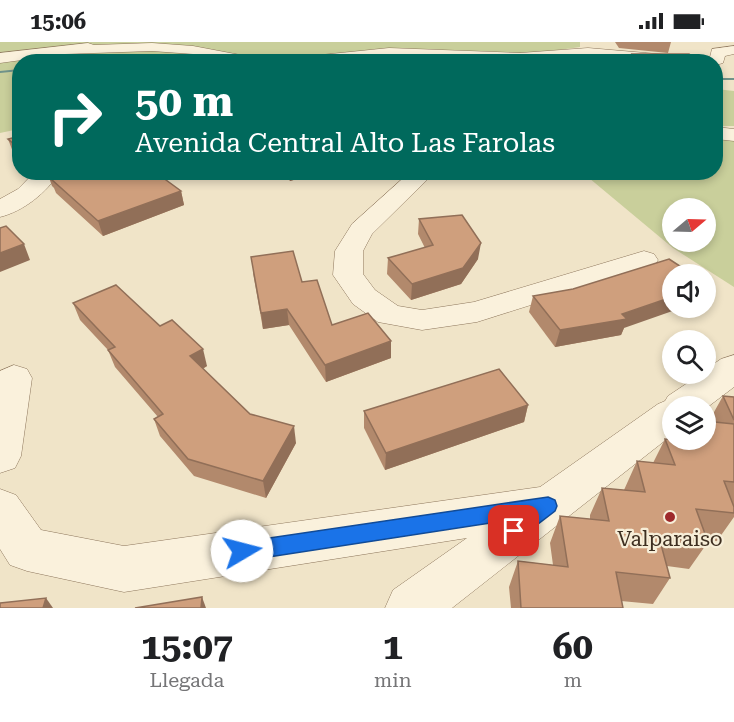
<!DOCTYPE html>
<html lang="es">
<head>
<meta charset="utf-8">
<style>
	:root { --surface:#fff; --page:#f2f2f2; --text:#202124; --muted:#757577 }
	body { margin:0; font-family:"Roboto Serif",serif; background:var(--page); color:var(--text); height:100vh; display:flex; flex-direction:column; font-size:22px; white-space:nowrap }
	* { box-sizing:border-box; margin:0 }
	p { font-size:20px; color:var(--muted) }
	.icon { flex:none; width:33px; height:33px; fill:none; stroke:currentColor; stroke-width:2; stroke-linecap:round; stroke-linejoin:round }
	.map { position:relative; height:566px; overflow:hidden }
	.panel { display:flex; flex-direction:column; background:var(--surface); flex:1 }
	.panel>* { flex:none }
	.banner { position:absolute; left:12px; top:12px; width:711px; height:126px; border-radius:24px; box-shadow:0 3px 9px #0003; background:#00695c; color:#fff; overflow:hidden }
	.needle { width:39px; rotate:71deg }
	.tools { position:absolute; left:662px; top:156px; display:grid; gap:12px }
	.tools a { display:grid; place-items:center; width:54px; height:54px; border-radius:50%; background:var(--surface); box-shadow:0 3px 9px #0003; font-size:30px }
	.pin { position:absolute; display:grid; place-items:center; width:51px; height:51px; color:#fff; margin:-26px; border-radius:12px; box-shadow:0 3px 9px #0006 }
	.me { position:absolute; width:66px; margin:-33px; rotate:82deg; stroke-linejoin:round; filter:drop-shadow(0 0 4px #0008) }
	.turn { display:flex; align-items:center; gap:21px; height:126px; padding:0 24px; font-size:27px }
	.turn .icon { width:78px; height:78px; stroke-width:2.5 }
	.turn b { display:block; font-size:42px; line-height:51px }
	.eta { display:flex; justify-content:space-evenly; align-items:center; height:102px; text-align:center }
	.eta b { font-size:36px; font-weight:700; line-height:42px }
	.status { display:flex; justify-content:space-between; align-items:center; height:42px; padding:0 30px; background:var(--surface); direction:ltr }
	.status svg { height:16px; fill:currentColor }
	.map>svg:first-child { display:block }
	.green { fill:#c9cf9b; fill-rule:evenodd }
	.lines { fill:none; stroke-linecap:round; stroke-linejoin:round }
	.stream { fill:#6f938a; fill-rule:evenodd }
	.minor-casing { stroke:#8d765c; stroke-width:1 }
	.minor { fill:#faf1dc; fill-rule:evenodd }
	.wall { fill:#b2896c }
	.shaded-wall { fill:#916f58 }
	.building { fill:#cf9f7d; stroke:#916f58; stroke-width:1.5 }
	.route { fill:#1a73e8; stroke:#114b97; stroke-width:1.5 }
	.poi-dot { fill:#9e2a2b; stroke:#f7eed8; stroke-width:2 }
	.labels { text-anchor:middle; stroke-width:4.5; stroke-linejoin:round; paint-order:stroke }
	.near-poi-label { font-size:21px; fill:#3d2e20; stroke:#f7eed8 }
</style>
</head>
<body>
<div class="status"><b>15:06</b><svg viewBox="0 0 49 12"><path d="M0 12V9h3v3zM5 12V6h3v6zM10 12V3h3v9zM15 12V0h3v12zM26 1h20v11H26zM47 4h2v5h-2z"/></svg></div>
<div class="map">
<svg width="734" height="566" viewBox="0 0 734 566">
	<rect width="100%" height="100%" fill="#f0e4c8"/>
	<!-- green -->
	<g class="green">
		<path d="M0,0H580V5C564,7 546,10 529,11C475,14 421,6 367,8L382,20H20L19,87L0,91Z"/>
		<polygon points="716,47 734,49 734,84 716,84"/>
		<path d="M716,97L734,98V245L673,206L583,131L716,130ZM672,166H705V200H672Z"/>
	</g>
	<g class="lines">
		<!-- stream -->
		<g class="stream">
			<polygon points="363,19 402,19 404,20 361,20"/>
			<polygon points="20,27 20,29 0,31 0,29"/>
			<rect x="716" y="36" width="18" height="2"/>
		</g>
		<!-- minor casing -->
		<g class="minor-casing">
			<g id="minor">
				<polygon points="88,1 94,3 152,1 193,4 251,15 258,20 226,20 193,12 152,9 65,12 0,21 0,11"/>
				<polygon points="734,4 734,12 725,14 723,21 716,23 716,20 615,20 588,16 496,20 389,14 346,20 294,20 301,15 389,6 520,11 588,6 704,16 710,15 712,7"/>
				<polygon points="716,85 734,87 734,99 716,97"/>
				<path d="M35,130H60C46,151 24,169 0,175V157L18,147Z"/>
				<polygon points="410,130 435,130 372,192 363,209 363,232 375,248 398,264 422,268 474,260 644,209 654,212 658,218 654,224 477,280 422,288 378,280 353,262 333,233 335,209 352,182"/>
				<polygon points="734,313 734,345 705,367 705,364 672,364 672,393 452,566 385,566 393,548 467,496 124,550 27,529 10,523 0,507 0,447 16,453 41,488 124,504 540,445 658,362 665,359 668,354 701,332 705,332 705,328 721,317"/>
				<polygon points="14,323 27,327 32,336 21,414 15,426 0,431 0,329"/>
			</g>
		</g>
		<!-- minor -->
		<use href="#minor" class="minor"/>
	</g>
	<!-- wall -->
	<g class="wall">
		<polygon points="615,0 671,0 668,11 619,6"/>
		<polygon points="632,12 691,20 630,20"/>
		<polygon points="20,94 20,116 13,110 8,97"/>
		<polygon points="47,130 181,149 184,163 103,194 56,151 54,146 52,144"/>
		<polygon points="282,130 321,130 290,139"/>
		<polygon points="419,177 478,217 461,242 411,258 387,232 388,216 425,206 418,192"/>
		<polygon points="253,231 302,240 332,283 391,316 326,340 289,283 263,287"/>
		<polygon points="533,254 624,286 621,293 555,305 529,270"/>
		<polygon points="73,261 160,284 207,324 203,327 250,372 296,401 266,456 194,434 160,394 154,377 158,375 115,325 108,308 80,278"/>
		<polygon points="723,354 734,355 734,475 717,499 707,498 708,500 689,527 667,524 670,536 653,562 621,559 623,566 511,566 509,545 518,519 553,523 550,501 560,474 590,477 590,473 602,446 624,448 637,419 653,421 665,397 684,399 685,398 705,398 709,379"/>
		<polygon points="528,363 524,380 385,428 364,386 364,369"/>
	</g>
	<!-- shaded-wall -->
	<g class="shaded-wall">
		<polygon points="692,14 691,20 668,20"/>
		<polygon points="289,130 321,130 290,139"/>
		<polygon points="181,149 184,163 103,194 98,179"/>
		<polygon points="481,201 478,217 461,242 411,258 412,242"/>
		<polygon points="24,202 30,218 0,230 0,211"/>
		<polygon points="672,255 672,266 681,266 624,286 621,293 555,305 560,288 622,272"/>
		<polygon points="287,267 289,283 263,287 261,271"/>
		<polygon points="391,299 391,316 326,340 325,323"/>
		<polygon points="203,307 207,324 194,331 190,314"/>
		<polygon points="528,363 524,380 385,428 386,411"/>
		<polygon points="294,384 296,401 266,456 263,439"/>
		<polygon points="202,555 206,566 201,566"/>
		<polygon points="46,556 53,566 43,566"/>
	</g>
	<!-- building -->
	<g class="building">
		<polygon points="632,12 689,12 692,14 668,20 637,20"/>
		<polygon points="20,94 20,107 8,97"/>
		<polygon points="48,130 155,130 181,149 98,179 51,137 54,136"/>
		<polygon points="462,173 481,201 463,226 412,242 388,216 433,203 419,177"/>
		<polygon points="6,184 24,202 0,211 0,186"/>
		<polygon points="293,209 302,240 317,238 332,283 368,271 391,299 325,323 287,267 261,271 251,215"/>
		<polygon points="669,217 692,232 672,232 672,255 622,272 627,277 560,288 533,254 573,247"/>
		<polygon points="116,243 160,284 172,278 203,307 190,314 250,372 294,384 263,439 188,417 154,377 163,372 108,308 115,305 73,261"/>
		<polygon points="499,327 528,363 386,411 364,369"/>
		<polygon points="723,354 734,355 734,378"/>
		<polygon points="705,379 734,382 734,440 724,439 734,465 734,471 696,467 708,500 659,495 670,536 616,530 623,566 521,566 518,519 568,525 560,474 609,479 602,446 645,450 637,419 675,423 665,397 705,400 703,398 705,398"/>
		<polygon points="202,555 201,566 135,566"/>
		<polygon points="46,556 43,566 0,566 0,561"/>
	</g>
	<!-- route -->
	<polygon class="route" points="548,455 555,458 557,464 555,469 521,495 514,498 507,495 504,489 507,483 516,477 242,519 235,516 232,509 235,503 242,500"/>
	<!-- markers -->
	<circle class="poi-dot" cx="670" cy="475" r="6"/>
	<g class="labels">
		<!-- near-poi labels -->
		<g class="near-poi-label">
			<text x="670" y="504">Valparaiso</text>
		</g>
	</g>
</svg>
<div class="tools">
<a><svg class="needle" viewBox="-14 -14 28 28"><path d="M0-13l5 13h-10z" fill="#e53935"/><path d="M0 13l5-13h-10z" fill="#757577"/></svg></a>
<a><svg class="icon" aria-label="sound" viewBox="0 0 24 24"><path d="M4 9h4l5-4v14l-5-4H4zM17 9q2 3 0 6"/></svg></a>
<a><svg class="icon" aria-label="search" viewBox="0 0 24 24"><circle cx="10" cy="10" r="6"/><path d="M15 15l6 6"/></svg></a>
<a><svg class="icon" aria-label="layers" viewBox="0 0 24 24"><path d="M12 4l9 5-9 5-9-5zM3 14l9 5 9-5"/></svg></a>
</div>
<div class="pin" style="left:514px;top:489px;background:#d93025"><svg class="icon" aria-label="arrive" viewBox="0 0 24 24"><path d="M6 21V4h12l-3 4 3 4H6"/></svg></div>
<svg class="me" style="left:242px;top:509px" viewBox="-20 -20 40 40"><circle r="19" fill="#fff"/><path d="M0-13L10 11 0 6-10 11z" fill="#1a73e8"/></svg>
<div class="banner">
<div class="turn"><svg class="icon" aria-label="right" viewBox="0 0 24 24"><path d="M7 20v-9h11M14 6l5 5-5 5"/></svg><div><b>50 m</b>Avenida Central Alto Las Farolas</div></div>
</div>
</div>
<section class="panel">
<div class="eta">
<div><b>15:07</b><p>Llegada</p></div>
<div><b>1</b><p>min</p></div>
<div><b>60</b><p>m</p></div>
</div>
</section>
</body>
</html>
